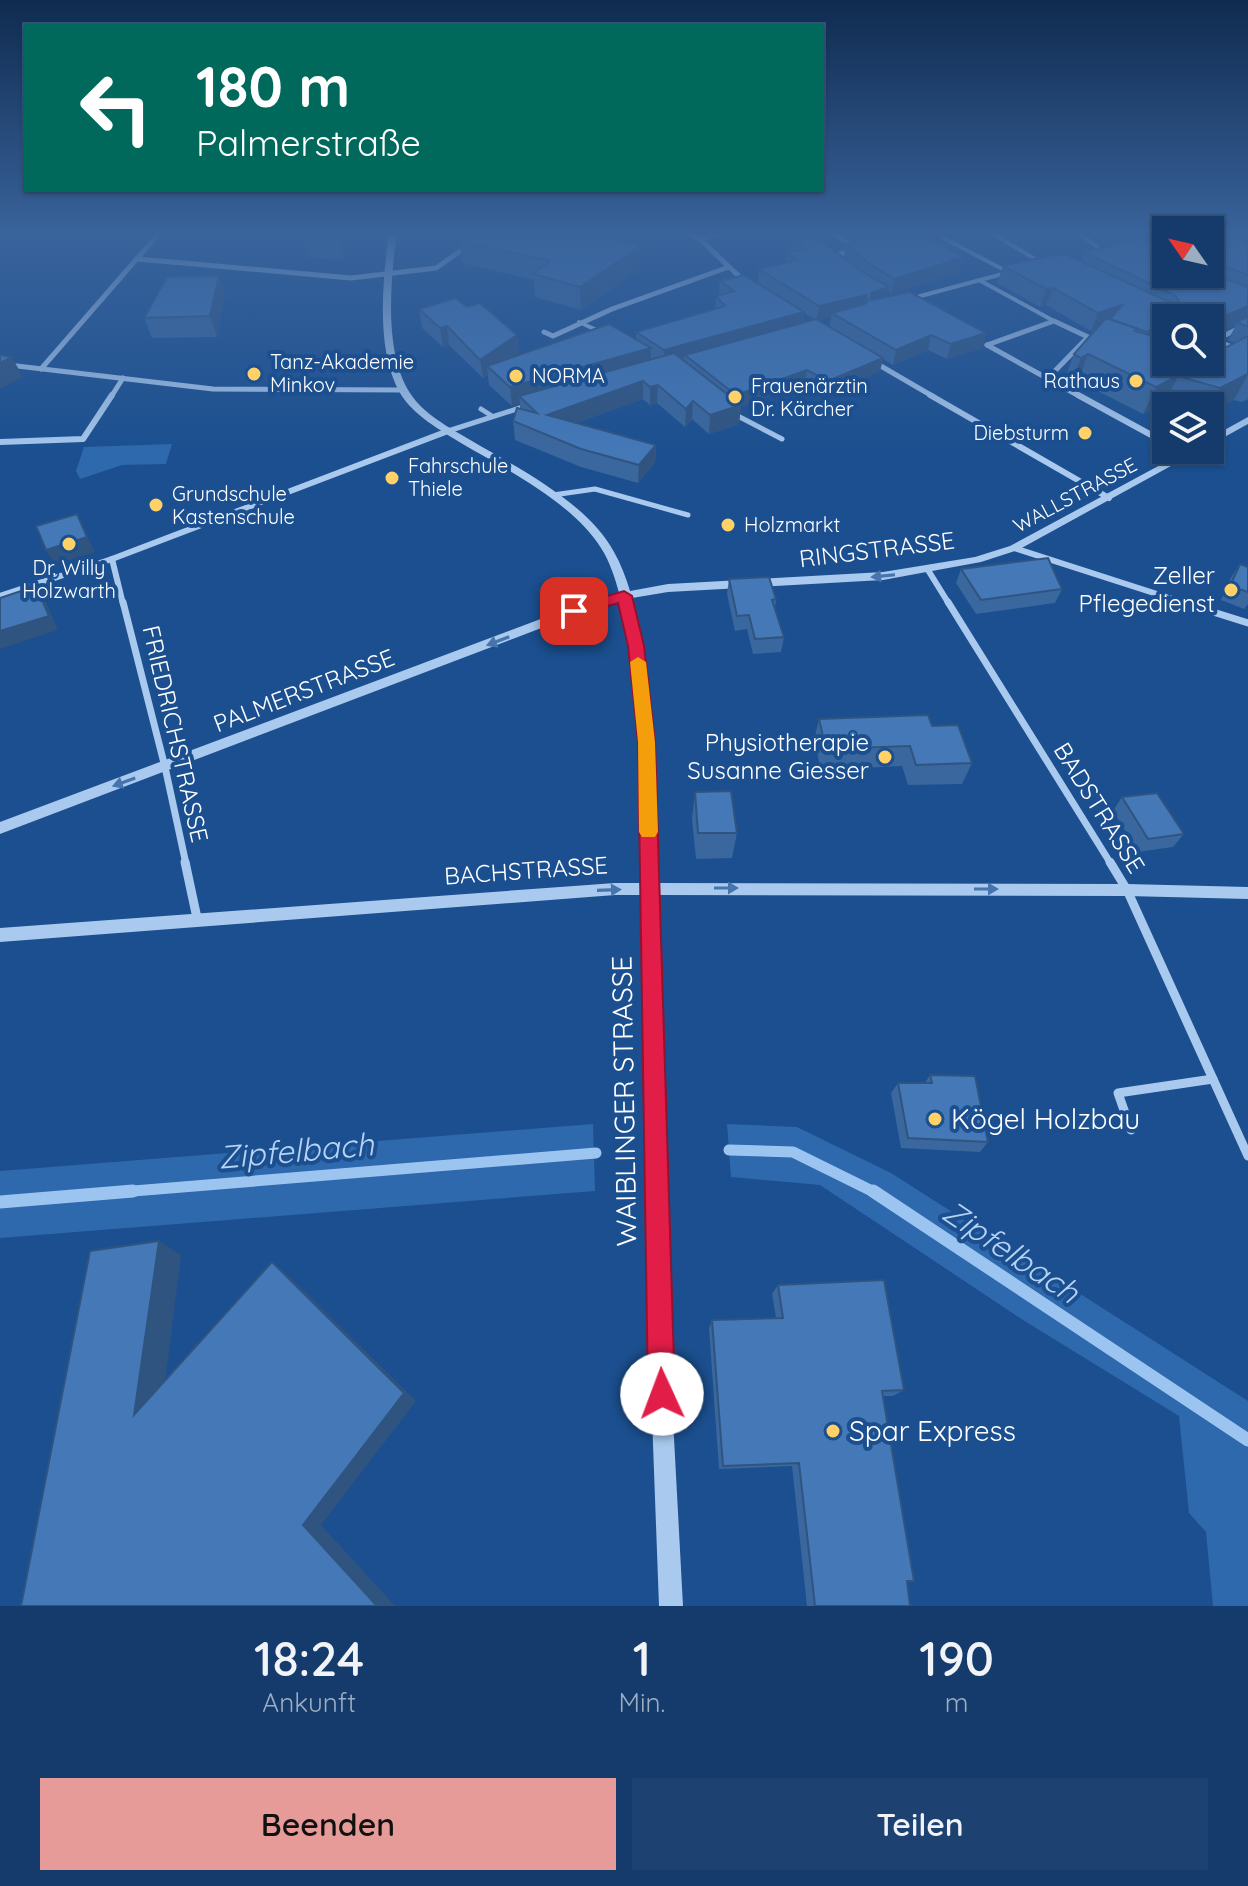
<!DOCTYPE html>
<html lang="de">
<head>
<meta charset="utf-8">
<style>
	:root { --surface:#143b6b; --page:#1d4271; --text:#f1f3f6; --muted:#9dadc1; --line:#33557e; --accent:#e69b98 }
	body { margin:0; font-family:Quicksand,sans-serif; background:var(--page); color:var(--text); height:100vh; display:flex; flex-direction:column; font-size:30px; white-space:nowrap }
	* { box-sizing:border-box; margin:0 }
	p { font-size:26px; color:var(--muted) }
	.icon { flex:none; width:44px; height:44px; fill:none; stroke:currentColor; stroke-width:2; stroke-linecap:round; stroke-linejoin:round }
	.map { position:relative; height:1606px; overflow:hidden }
	.panel { display:flex; flex-direction:column; background:var(--surface); flex:1 }
	.panel>* { flex:none }
	.top-card { position:absolute; left:24px; top:24px; width:800px; height:168px; border-radius:0px; box-shadow:0 2px 6px #0004,0 0 0 2px var(--line); background:#00695c; color:#fff; overflow:hidden }
	.needle { width:52px; rotate:304deg }
	.tools { position:absolute; left:1152px; top:216px; display:grid; gap:16px }
	.tools a { display:grid; place-items:center; width:72px; height:72px; border-radius:0px; background:var(--surface); box-shadow:0 2px 6px #0004,0 0 0 2px var(--line); font-size:40px }
	.pin { position:absolute; display:grid; place-items:center; width:68px; height:68px; color:#fff; margin:-34px; border-radius:16px; box-shadow:0 4px 12px #0006 }
	.me { position:absolute; width:88px; margin:-44px; rotate:358deg; stroke-linejoin:round; filter:drop-shadow(0 0 6px #0008) }
	.turn { display:flex; align-items:center; gap:28px; height:168px; padding:0 40px; font-size:36px }
	.turn .icon { width:104px; height:104px; stroke-width:2.5 }
	.turn b { display:block; font-size:56px; line-height:68px }
	.eta { display:flex; justify-content:space-evenly; align-items:center; height:136px; text-align:center }
	.eta b { font-size:48px; font-weight:600; line-height:56px }
	.primary-button { display:flex; gap:16px; margin-top:auto; padding:16px 40px }
	.primary-button a { flex:1; height:92px; border-radius:0px; background:var(--accent); color:#111; font-size:32px; font-weight:600; line-height:92px; text-align:center }
	.primary-button a+a { background:var(--page); color:var(--text) }
	.map>svg:first-child { display:block }
	.green { fill:#2e69ad }
	.lines { fill:none; stroke-linecap:round; stroke-linejoin:round }
	.stream-far1 { stroke:#9cc4f0; stroke-width:11 }
	.stream { stroke:#9cc4f0; stroke-width:13 }
	.pedestrian-far1 { stroke:#a9c9ee; stroke-width:4 }
	.pedestrian { stroke:#a9c9ee; stroke-width:5 }
	.minor-far3 { stroke:#a9c9ee; stroke-width:5 }
	.minor-far2 { stroke:#a9c9ee; stroke-width:6 }
	.minor-far1 { stroke:#a9c9ee; stroke-width:7 }
	.minor { stroke:#a9c9ee; stroke-width:9 }
	.tertiary { fill:#a9c9ee; fill-rule:evenodd }
	.wall { fill:#3a679d; fill-rule:evenodd }
	.shaded-wall { fill:#305480 }
	.building { fill:#4478b7; stroke:#305480; stroke-width:2 }
	.oneway { fill:#4674ac }
	.route { fill:#e11d48; stroke:#92132f; stroke-width:2 }
	.slow { fill:#f59e0b }
	.poi-dot { fill:#ffd166; stroke:#1b4f8f; stroke-width:3 }
	.labels { text-anchor:middle; stroke-width:8; stroke-linejoin:round; paint-order:stroke }
	.far-poi-label { font-size:20px; fill:#fff; stroke:#1b4f8f; text-anchor:start }
	.far-street-label { font-size:20px; fill:#fff; stroke:#1b4f8f }
	.street-label { font-size:24px; fill:#fff; stroke:#1b4f8f }
	.poi-label { font-size:24px; fill:#fff; stroke:#1b4f8f; text-anchor:end }
	.near-street-label { font-size:28px; fill:#fff; stroke:#1b4f8f }
	.near-poi-label { font-size:28px; fill:#fff; stroke:#1b4f8f; text-anchor:start }
	.near-water-label { font-size:32px; font-style:italic; fill:#b5d3f5; stroke:#1b4f8f }
</style>
</head>
<body>
<div class="map">
<svg width="1248" height="1606" viewBox="0 0 1248 1606">
	<rect width="100%" height="100%" fill="#1b4f8f"/>
	<!-- green -->
	<g class="green">
		<polygon points="172,444 166,464 122,465 80,479 76,471 84,447"/>
		<polygon points="593,1124 595,1191 0,1238 0,1171"/>
		<polygon points="727,1124 797,1127 891,1173 1248,1401 1248,1606 1213,1606 1206,1532 1189,1513 1179,1416 1023,1320 820,1185 731,1177"/>
	</g>
	<g class="lines">
		<!-- stream-far1 -->
		<g class="stream-far1">
			<polyline points="729,1150 793,1152 876,1193"/>
			<polyline points="109,1193 596,1153"/>
		</g>
		<!-- stream -->
		<g class="stream">
			<polyline points="873,1191 1248,1440"/>
			<polyline points="0,1202 133,1191"/>
		</g>
		<!-- pedestrian-far1 -->
		<g class="pedestrian-far1">
			<polyline points="930,231 1008,272"/>
			<polyline points="989,231 1043,264"/>
			<polyline points="1080,234 1104,252"/>
			<polyline points="979,280 1054,321"/>
			<polyline points="913,298 1010,272"/>
			<polyline points="579,322 603,333"/>
		</g>
		<!-- pedestrian -->
		<g class="pedestrian">
			<polyline points="481,409 492,416"/>
			<polyline points="734,414 782,439"/>
			<polyline points="448,431 526,406"/>
			<polyline points="553,495 595,489 688,515"/>
		</g>
		<!-- minor-far3 -->
		<g class="minor-far3">
			<polyline points="684,231 701,240 744,281"/>
			<polyline points="830,231 857,249 833,256 830,254"/>
			<polyline points="807,237 824,231"/>
			<polyline points="701,239 725,231"/>
			<polyline points="138,259 351,278 436,268 469,245"/>
			<polyline points="544,332 553,336 612,309 726,268"/>
			<polyline points="1215,340 1248,324"/>
			<polyline points="1215,340 1248,354"/>
			<polyline points="987,345 1081,397"/>
			<polyline points="987,345 1054,321 1088,337 1047,379"/>
			<polyline points="874,362 934,397"/>
			<polyline points="0,364 213,389 403,390"/>
			<polyline points="41,369 161,231"/>
			<polyline points="111,397 123,378"/>
		</g>
		<!-- minor-far2 -->
		<g class="minor-far2">
			<polyline points="930,395 1109,498"/>
			<polyline points="1078,395 1166,443"/>
			<polyline points="0,442 83,439 112,395"/>
			<polyline points="1014,548 1188,604"/>
			<polyline points="112,559 123,604"/>
			<polyline points="928,570 949,604"/>
			<polyline points="0,596 112,559 448,431"/>
		</g>
		<!-- minor-far1 -->
		<g class="minor-far1">
			<polyline points="123,602 165,767 186,864"/>
			<polyline points="948,602 1111,864"/>
			<polyline points="1181,602 1248,623"/>
		</g>
		<!-- minor -->
		<g class="minor">
			<polyline points="185,862 197,918"/>
			<polyline points="1110,862 1127,890 1248,1156"/>
			<polyline points="1131,1130 1118,1093 1213,1079"/>
		</g>
		<!-- tertiary -->
		<g class="tertiary">
			<path d="M389,231H397C391,278 383,351 410,393C423,414 450,428 472,441C518,468 588,503 614,552C621,564 626,578 630,591L668,584L883,572L975,557L1010,546L1188,450H1200L1018,550L981,562L883,580L668,592L632,598C655,691 654,788 657,883L1127,884L1248,887V899L1127,896L657,895L670,1363L683,1606H659L650,1363L642,895H615L0,942V928L615,883H642C640,789 643,693 621,601L578,614L0,834V822L570,608L619,593C615,578 610,562 601,548C572,502 507,470 461,443C440,430 413,415 400,393C375,349 383,280 389,231Z"/>
			<polygon points="1248,417 1248,424 1210,445 1210,438"/>
		</g>
	</g>
	<!-- wall -->
	<g class="wall">
		<polygon points="351,231 343,260 309,257 303,235"/>
		<path d="M852,231H985L955,238L941,232L939,241L935,242L964,257L960,272L891,294L888,291L887,297L986,333L982,348L947,359L928,350L893,365L883,359L880,371L825,394L805,383L741,406L739,424L709,434L692,419L685,427L657,403L650,405L643,399L576,423L656,445L655,463L638,483L581,467L515,440L513,421L520,409V404L512,406L489,385L488,375L483,378L449,345L443,347L422,328L419,309L467,307L517,335L519,353L514,357L636,339V332L715,309L716,296L721,295L719,293L720,281L758,283L759,269L785,263L787,253L792,252L791,250L793,236L844,258L846,244L854,241L851,238ZM804,313L815,319L803,323ZM831,317L829,327L818,320Z"/>
		<path d="M1210,231H1248V399L1242,402L1234,400L1210,413V406H1175L1165,403L1143,414L1078,381L1070,385L1064,381L1074,354L1096,329L1091,331L1046,305L1040,307L997,283L1003,266L1081,261L1084,252L1153,245L1156,237L1166,236V274H1210ZM1166,318H1210V334L1213,335L1236,325L1228,340L1235,343L1213,354L1161,339L1166,336Z"/>
		<polygon points="459,241 641,268 581,310 535,297 534,280 462,263"/>
		<polygon points="219,276 225,296 217,337 152,338 144,318"/>
		<polygon points="1240,564 1248,567 1248,604 1244,609 1221,600 1230,579"/>
		<polygon points="961,569 1062,589 1055,603 976,614 956,583"/>
		<polygon points="729,579 776,599 775,607 784,637 781,652 753,654 747,629 735,631 727,594"/>
		<polygon points="819,719 932,726 972,763 962,784 908,785 902,766 821,770 814,740"/>
		<polygon points="695,792 737,833 732,858 696,859 692,819"/>
		<polygon points="1122,797 1184,834 1173,847 1138,852 1113,811"/>
		<polygon points="930,1075 988,1142 980,1152 901,1148 891,1093 898,1083 925,1083"/>
		<polygon points="778,1285 904,1390 893,1396 883,1396 910,1606 807,1606 792,1466 719,1469 709,1328 712,1320 776,1318 772,1294"/>
	</g>
	<!-- shaded-wall -->
	<g class="shaded-wall">
		<polygon points="340,231 351,231 343,260 338,238"/>
		<polygon points="921,231 941,231 939,241 918,246"/>
		<polygon points="956,231 985,231 955,238"/>
		<polygon points="1006,231 1020,231 1005,234"/>
		<polygon points="1211,231 1240,231 1238,235 1210,238"/>
		<polygon points="641,246 641,268 581,310 580,287"/>
		<polygon points="964,257 960,272 891,294 894,279"/>
		<polygon points="219,276 225,296 217,337 210,316"/>
		<polygon points="889,287 886,302 868,307 871,293"/>
		<polygon points="1053,288 1046,305 1040,307 1046,289"/>
		<polygon points="866,295 863,310 832,313 831,317 817,321 819,306"/>
		<polygon points="1122,305 1107,325 1091,331 1098,313"/>
		<polygon points="1248,306 1248,320 1237,322 1236,325 1213,335 1222,317"/>
		<polygon points="1198,307 1192,318 1175,318"/>
		<polygon points="804,312 802,325 685,355 685,357 664,363 664,350"/>
		<polygon points="1166,322 1166,336 1139,350 1147,332"/>
		<polygon points="447,326 449,345 443,347 440,328"/>
		<polygon points="986,333 982,348 947,359 951,344"/>
		<polygon points="517,335 519,353 493,372 487,366 488,375 483,378 480,360"/>
		<polygon points="931,335 928,350 893,365 896,350"/>
		<polygon points="651,348 651,366 519,396 520,404 512,406 510,387"/>
		<polygon points="1088,354 1078,381 1070,385 1081,358"/>
		<polygon points="12,357 23,377 0,389 0,363"/>
		<polygon points="883,358 880,371 825,394 828,381"/>
		<polygon points="807,370 805,383 741,406 739,424 709,434 710,415 735,407 736,395"/>
		<polygon points="1248,374 1234,400 1210,413 1210,408 1220,388"/>
		<polygon points="1178,376 1165,403 1143,414 1156,387"/>
		<polygon points="643,381 643,399 548,433 547,415"/>
		<polygon points="658,385 657,403 650,405 650,387"/>
		<polygon points="693,401 692,419 685,427 686,409"/>
		<polygon points="656,445 655,463 638,483 639,465"/>
		<polygon points="77,514 95,552 55,565 46,550"/>
		<polygon points="36,586 45,600 58,630 0,649 0,631"/>
		<polygon points="159,1241 181,1255 160,1422 134,1415"/>
		<polygon points="272,1262 289,1276 416,1401 321,1525 395,1606 377,1606 303,1525"/>
	</g>
	<!-- building -->
	<g class="building">
		<polygon points="307,231 340,231 338,238 303,235"/>
		<polygon points="473,231 592,231 641,246 580,287 533,274 550,261 459,241"/>
		<polygon points="863,231 915,231 964,257 894,279 867,262 846,244 865,236"/>
		<polygon points="1210,231 1221,231 1248,244 1248,275 1210,261"/>
		<polygon points="811,233 861,271 889,287 871,293 871,300 910,292 986,333 951,344 931,335 896,350 832,313 865,304 868,300 866,295 819,306 759,269 798,260 787,253 805,249 793,236"/>
		<polygon points="1166,236 1166,242 1156,237"/>
		<polygon points="1139,238 1166,252 1166,274 1210,274 1210,273 1248,287 1248,306 1222,317 1198,307 1175,318 1166,318 1166,322 1147,332 1110,319 1122,305 1098,313 1053,288 1046,289 1003,266 1053,255 1067,255 1176,305 1179,301 1176,296 1084,252"/>
		<polygon points="744,275 804,312 664,350 636,332 725,306 716,296 734,291 720,281"/>
		<polygon points="219,276 210,316 144,318 167,277"/>
		<polygon points="456,298 467,307 480,303 517,335 480,360 447,326 440,328 419,309"/>
		<polygon points="1248,316 1248,327 1237,322"/>
		<polygon points="1106,318 1138,329 1135,331 1166,340 1166,362 1210,362 1210,353 1213,354 1248,336 1248,374 1220,388 1178,376 1156,387 1088,354 1081,358 1074,354"/>
		<polygon points="816,319 883,358 828,381 807,370 736,395 685,355"/>
		<polygon points="609,324 651,348 510,387 487,366"/>
		<polygon points="674,353 741,405 710,415 693,401 686,409 658,385 650,387 643,381 547,415 656,445 639,465 581,449 513,421 517,408 537,413 519,396"/>
		<polygon points="0,355 12,357 0,363"/>
		<polygon points="77,514 87,537 46,550 36,526"/>
		<polygon points="1048,558 1062,589 981,600 961,569"/>
		<polygon points="1240,564 1248,567 1248,592 1230,586"/>
		<polygon points="769,577 776,599 772,600 784,637 755,639 749,615 737,616 729,579"/>
		<polygon points="36,586 49,616 0,631 0,598"/>
		<polygon points="928,715 932,726 958,725 972,763 916,765 910,746 826,749 819,719"/>
		<polygon points="731,791 737,833 698,833 695,792"/>
		<polygon points="1157,793 1184,834 1148,839 1122,797"/>
		<polygon points="930,1075 975,1076 988,1142 908,1138 898,1083 932,1083"/>
		<polygon points="159,1241 134,1415 272,1262 404,1393 303,1525 377,1606 21,1606 90,1251"/>
		<polygon points="884,1280 904,1390 882,1391 914,1581 907,1581 910,1606 815,1606 799,1463 723,1466 712,1320 783,1318 778,1285"/>
	</g>
	<!-- one-way arrows -->
	<defs><path id="oneway-solid" d="M-6-.8H1V-3.2L6.5 0L1 3.2V.8H-6Z" transform="scale(2)"/></defs>
	<g class="oneway">
		<use href="#oneway-solid" transform="translate(883 576) rotate(174)"/>
		<use href="#oneway-solid" transform="translate(498 641) rotate(159)"/>
		<use href="#oneway-solid" transform="translate(124 782) rotate(160)"/>
		<use href="#oneway-solid" transform="translate(726 888)"/>
		<use href="#oneway-solid" transform="translate(986 889)"/>
		<use href="#oneway-solid" transform="translate(609 890) rotate(-2)"/>
	</g>
	<!-- sky -->
	<linearGradient id="sky" x2="0" y2="1"><stop stop-color="#0f2b4f"/><stop offset="0.51" stop-color="#39639b"/><stop offset="1" stop-color="#39639b" stop-opacity="0"/></linearGradient>
	<rect width="1248" height="456" fill="url(#sky)"/>
	<!-- route -->
	<polygon class="route" points="624,591 632,596 644,646 655,742 675,1394 671,1403 662,1407 652,1403 648,1394 638,742 628,646 618,603 574,616 567,611 569,607"/>
	<!-- slow -->
	<polygon class="slow" points="638,657 646,662 655,742 658,832 655,837 642,837 639,832 638,742 630,662"/>
	<!-- markers -->
	<g class="poi-dot">
		<circle cx="254" cy="374" r="8"/>
		<circle cx="516" cy="376" r="8"/>
		<circle cx="1136" cy="381" r="8"/>
		<circle cx="735" cy="397" r="8"/>
		<circle cx="1085" cy="433" r="8"/>
		<circle cx="392" cy="478" r="8"/>
		<circle cx="156" cy="505" r="8"/>
		<circle cx="728" cy="525" r="8"/>
		<circle cx="69" cy="544" r="8"/>
		<circle cx="1231" cy="590" r="8"/>
		<circle cx="885" cy="757" r="8"/>
		<circle cx="935" cy="1119" r="8"/>
		<circle cx="833" cy="1431" r="8"/>
	</g>
	<g class="labels">
		<!-- far-poi labels -->
		<g class="far-poi-label">
			<text x="270" y="369">Tanz-Akademie<tspan x="270" dy="23">Minkov</tspan></text>
			<text x="532" y="383">NORMA</text>
			<text x="1120" y="388" text-anchor="end">Rathaus</text>
			<text x="751" y="393">Frauenärztin<tspan x="751" dy="23">Dr. Kärcher</tspan></text>
			<text x="1069" y="440" text-anchor="end">Diebsturm</text>
			<text x="408" y="473">Fahrschule<tspan x="408" dy="23">Thiele</tspan></text>
			<text x="172" y="501">Grundschule<tspan x="172" dy="23">Kastenschule</tspan></text>
			<text x="744" y="532">Holzmarkt</text>
			<text x="69" y="575" text-anchor="middle">Dr. Willy<tspan x="69" dy="23">Holzwarth</tspan></text>
		</g>
		<!-- far-street labels -->
		<g class="far-street-label">
			<text transform="translate(1075 495) rotate(-28)" y="7">WALLSTRASSE</text>
		</g>
		<!-- street labels -->
		<g class="street-label">
			<text transform="translate(877 550) rotate(-7)" y="8">RINGSTRASSE</text>
			<text transform="translate(304 691) rotate(-21)" y="8">PALMERSTRASSE</text>
			<text transform="translate(175 734) rotate(77)" y="8">FRIEDRICHSTRASSE</text>
			<text transform="translate(1099 808) rotate(58)" y="8">BADSTRASSE</text>
			<text transform="translate(526 871) rotate(-4)" y="8">BACHSTRASSE</text>
		</g>
		<!-- poi labels -->
		<g class="poi-label">
			<text x="1215" y="584">Zeller<tspan x="1215" dy="28">Pflegedienst</tspan></text>
			<text x="869" y="751">Physiotherapie<tspan x="869" dy="28">Susanne Giesser</tspan></text>
		</g>
		<!-- near-street labels -->
		<g class="near-street-label">
			<text transform="translate(624 1101) rotate(-91)" y="10">WAIBLINGER STRASSE</text>
		</g>
		<!-- near-poi labels -->
		<g class="near-poi-label">
			<text x="951" y="1129">Kögel Holzbau</text>
			<text x="849" y="1441">Spar Express</text>
		</g>
		<!-- near-water labels -->
		<g class="near-water-label">
			<text transform="translate(296 1151) rotate(-5)" y="11">Zipfelbach</text>
			<text transform="translate(1011 1252) rotate(34)" y="11">Zipfelbach</text>
		</g>
	</g>
</svg>
<div class="tools">
<a><svg class="needle" viewBox="-14 -14 28 28"><path d="M0-13l5 13h-10z" fill="#e53935"/><path d="M0 13l5-13h-10z" fill="#9dadc1"/></svg></a>
<a><svg class="icon" aria-label="search" viewBox="0 0 24 24"><circle cx="10" cy="10" r="6"/><path d="M15 15l6 6"/></svg></a>
<a><svg class="icon" aria-label="layers" viewBox="0 0 24 24"><path d="M12 4l9 5-9 5-9-5zM3 14l9 5 9-5"/></svg></a>
</div>
<div class="pin" style="left:574px;top:611px;background:#d93025"><svg class="icon" aria-label="arrive" viewBox="0 0 24 24"><path d="M6 21V4h12l-3 4 3 4H6"/></svg></div>
<svg class="me" style="left:662px;top:1394px" viewBox="-20 -20 40 40"><circle r="19" fill="#fff"/><path d="M0-13L10 11 0 6-10 11z" fill="#e11d48"/></svg>
<div class="top-card">
<div class="turn"><svg class="icon" aria-label="left" viewBox="0 0 24 24"><path d="M17 20v-9H6M10 6l-5 5 5 5"/></svg><div><b>180 m</b>Palmerstraße</div></div>
</div>
</div>
<section class="panel">
<div class="eta">
<div><b>18:24</b><p>Ankunft</p></div>
<div><b>1</b><p>Min.</p></div>
<div><b>190</b><p>m</p></div>
</div>
<div class="primary-button"><a>Beenden</a><a>Teilen</a></div>
</section>
</body>
</html>
